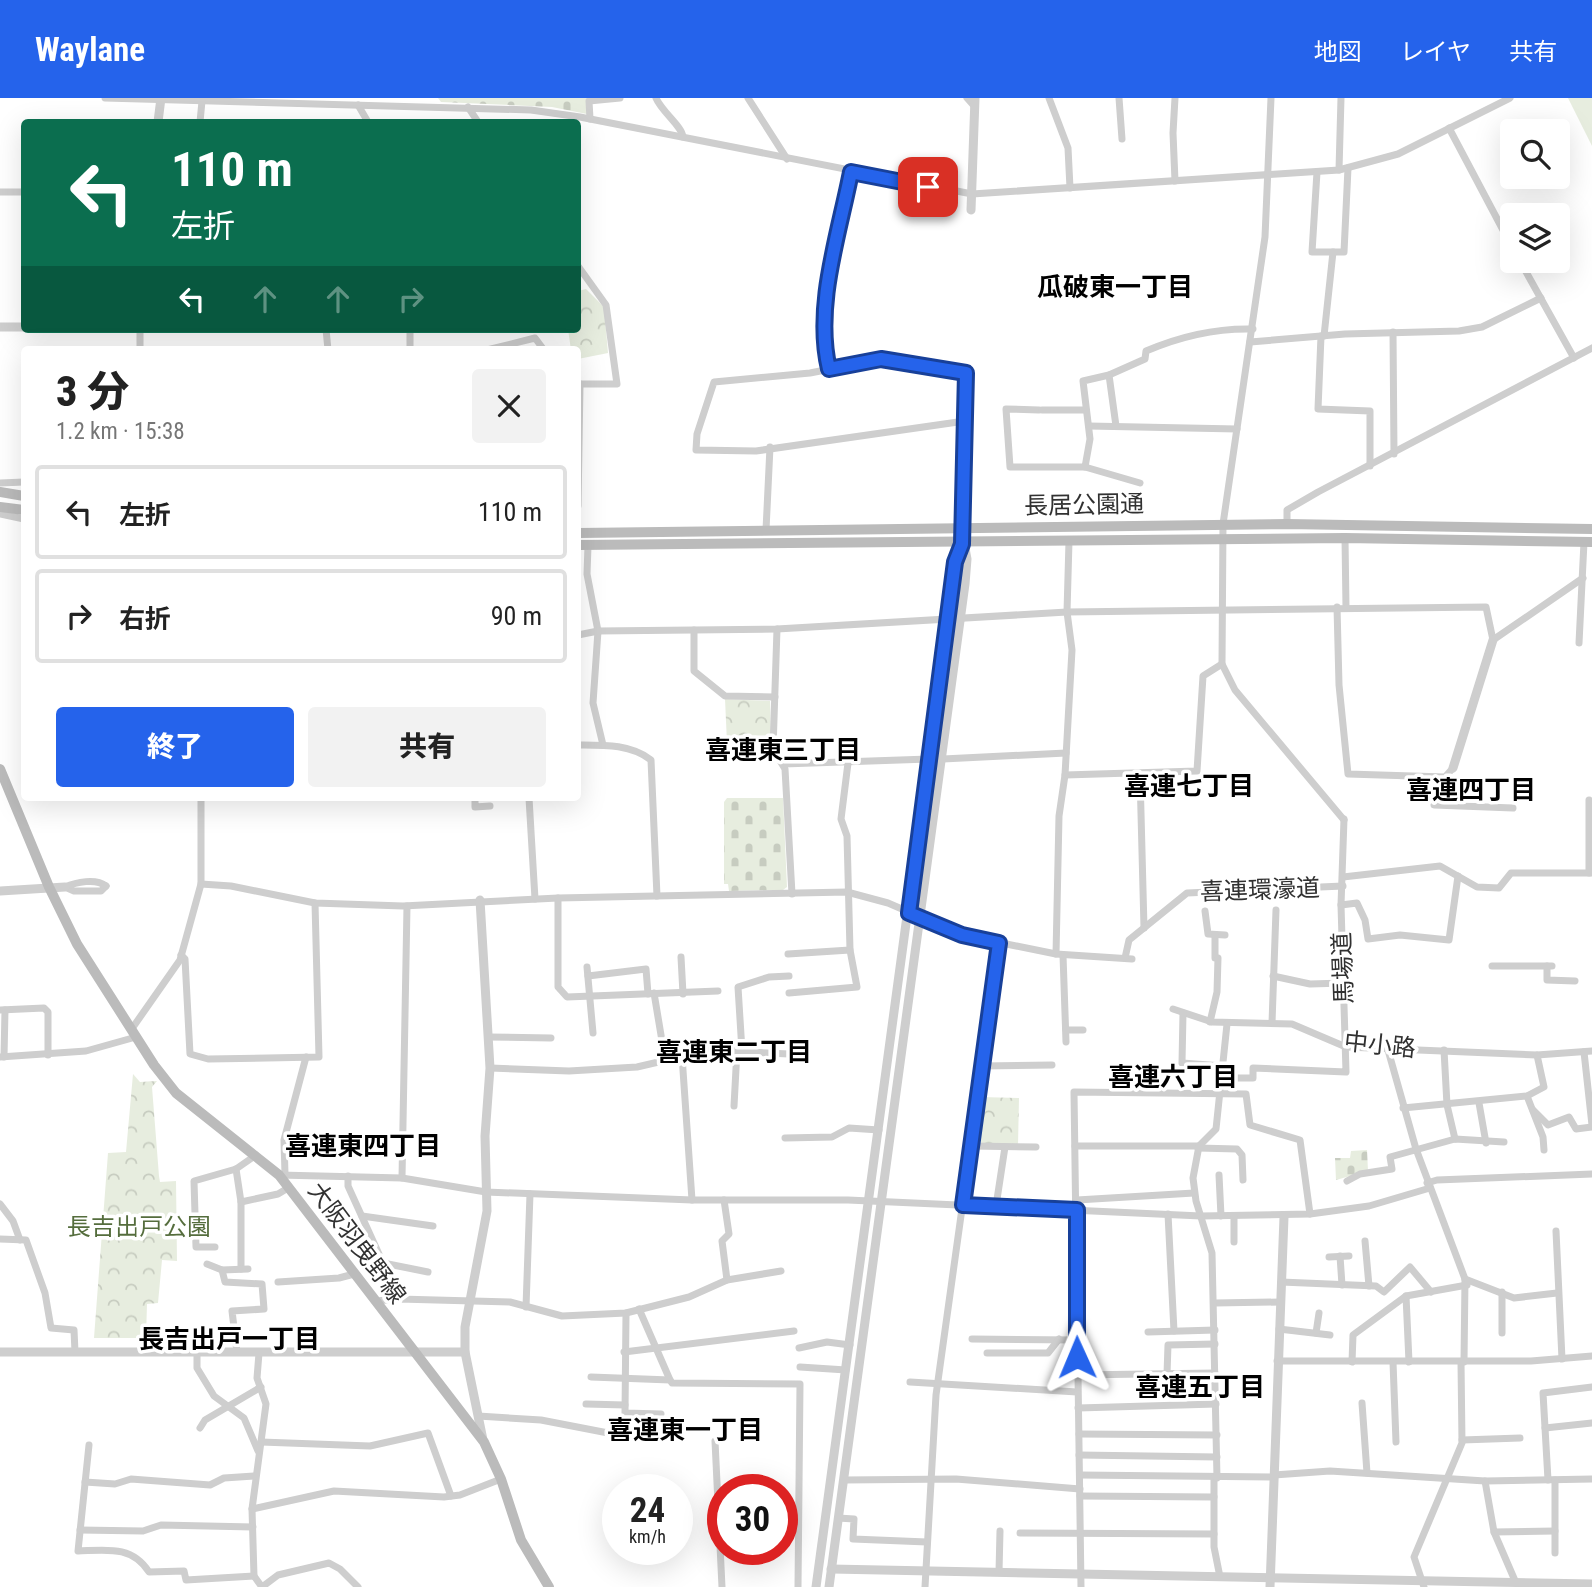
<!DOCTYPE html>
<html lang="ja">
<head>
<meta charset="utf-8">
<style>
	:root { --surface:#fff; --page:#f2f2f2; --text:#222; --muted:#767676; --line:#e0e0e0; --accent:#2563eb }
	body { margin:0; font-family:"Roboto Condensed","Noto Sans JP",sans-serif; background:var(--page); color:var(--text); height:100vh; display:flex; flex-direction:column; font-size:26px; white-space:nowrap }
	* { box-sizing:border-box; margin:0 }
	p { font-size:23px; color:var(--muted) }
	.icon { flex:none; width:38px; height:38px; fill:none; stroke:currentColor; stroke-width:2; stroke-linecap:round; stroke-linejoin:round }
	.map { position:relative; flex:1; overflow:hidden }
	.sheet { position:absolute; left:21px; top:248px; width:560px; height:455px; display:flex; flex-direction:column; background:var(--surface); border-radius:7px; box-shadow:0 7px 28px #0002 }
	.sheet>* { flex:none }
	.guide { position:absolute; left:21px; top:21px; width:560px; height:214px; border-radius:7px; box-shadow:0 7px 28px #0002; background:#0b6e4f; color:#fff; overflow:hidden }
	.controls { position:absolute; left:1500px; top:21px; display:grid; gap:14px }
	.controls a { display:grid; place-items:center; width:70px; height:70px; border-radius:7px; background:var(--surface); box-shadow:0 7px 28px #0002; font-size:35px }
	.speed { position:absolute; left:602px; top:1376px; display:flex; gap:14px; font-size:35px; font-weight:700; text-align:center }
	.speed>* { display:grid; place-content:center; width:91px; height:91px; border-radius:50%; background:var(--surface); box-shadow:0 7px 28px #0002; line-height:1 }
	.speed small { font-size:18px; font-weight:400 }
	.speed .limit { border:10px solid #d22; background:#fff; color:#111 }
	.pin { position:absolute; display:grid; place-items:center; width:60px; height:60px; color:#fff; margin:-30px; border-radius:14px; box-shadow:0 4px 10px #0006 }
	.me { position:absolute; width:77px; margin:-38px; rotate:359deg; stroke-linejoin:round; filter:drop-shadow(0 0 5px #0008) }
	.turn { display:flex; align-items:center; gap:24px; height:147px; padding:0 35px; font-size:32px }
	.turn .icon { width:91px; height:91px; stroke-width:2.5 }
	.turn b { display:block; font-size:49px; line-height:60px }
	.lanes { display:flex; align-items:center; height:66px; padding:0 35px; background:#0003; justify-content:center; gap:35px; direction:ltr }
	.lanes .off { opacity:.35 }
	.round { display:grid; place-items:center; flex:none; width:74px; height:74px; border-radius:7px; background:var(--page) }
	.headline { display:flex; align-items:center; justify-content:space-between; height:119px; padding:0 35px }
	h1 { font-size:42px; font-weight:800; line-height:52px }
	.cta { display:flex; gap:14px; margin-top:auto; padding:14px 35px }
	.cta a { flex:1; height:80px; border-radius:7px; background:var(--accent); color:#fff; font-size:28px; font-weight:800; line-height:80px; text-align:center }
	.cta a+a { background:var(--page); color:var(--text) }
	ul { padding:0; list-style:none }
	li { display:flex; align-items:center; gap:21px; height:94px; margin:0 14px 10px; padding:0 21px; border:4px solid var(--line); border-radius:7px }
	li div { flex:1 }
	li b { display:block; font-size:26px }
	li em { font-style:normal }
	header { display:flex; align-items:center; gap:42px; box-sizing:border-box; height:98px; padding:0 35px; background:var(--accent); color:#fff }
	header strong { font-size:33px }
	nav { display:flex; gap:38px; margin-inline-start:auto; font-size:24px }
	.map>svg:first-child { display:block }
	.cemetery { fill:url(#cemetery-stones) }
	.park { fill:url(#park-crowns) }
	.pitch { fill:#e7eddf }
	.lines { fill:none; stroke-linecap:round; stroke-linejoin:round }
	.minor { stroke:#cecece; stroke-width:7 }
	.tertiary { stroke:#cecece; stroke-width:9 }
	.secondary { stroke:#bbb; stroke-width:10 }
	.route-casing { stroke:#184099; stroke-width:18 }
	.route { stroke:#2563eb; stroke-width:12 }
	.labels { text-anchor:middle; stroke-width:7; stroke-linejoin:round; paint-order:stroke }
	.street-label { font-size:24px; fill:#313131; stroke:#fff }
	.park-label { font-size:24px; fill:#556d3d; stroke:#fff }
	.neighbourhood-label { font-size:26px; font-weight:bold; fill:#000; stroke:#fff }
</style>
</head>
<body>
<header>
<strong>Waylane</strong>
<nav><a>地図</a><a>レイヤ</a><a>共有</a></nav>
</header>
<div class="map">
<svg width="1592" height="1489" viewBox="0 0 1592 1489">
	<defs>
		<pattern id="cemetery-stones" width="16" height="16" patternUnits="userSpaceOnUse" patternTransform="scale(1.75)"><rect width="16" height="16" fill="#e7eddf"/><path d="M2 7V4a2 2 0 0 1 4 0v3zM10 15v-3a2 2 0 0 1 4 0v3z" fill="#c7ccc0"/></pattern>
		<pattern id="park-crowns" width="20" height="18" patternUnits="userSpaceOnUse" patternTransform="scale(1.75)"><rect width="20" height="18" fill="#e7eddf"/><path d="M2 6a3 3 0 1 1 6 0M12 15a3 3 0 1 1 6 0" fill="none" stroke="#c7ccc0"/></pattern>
	</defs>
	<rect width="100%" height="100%" fill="#fff"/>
	<!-- cemetery -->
	<g class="cemetery">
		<polygon points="438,0 595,0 587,16 552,9 441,4"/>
		<polygon points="727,700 783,700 787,789 783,792 729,793 728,786 724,786 724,704"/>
		<polygon points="1367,1052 1368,1073 1336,1082 1335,1060 1350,1060 1351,1053"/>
	</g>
	<!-- park -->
	<g class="park">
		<polygon points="586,191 604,209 608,255 578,261 578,252 571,252 568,231 578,231 578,193"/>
		<polygon points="725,601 770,603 771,643 727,645"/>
		<polygon points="133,976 140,984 157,983 152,989 159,1078 160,1084 176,1083 177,1163 162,1162 158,1205 147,1206 146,1240 94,1240 108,1055 126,1054"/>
		<polygon points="981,999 1019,1000 1018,1047 974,1045"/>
	</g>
	<!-- pitch -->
	<polygon class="pitch" points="1568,0 1592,0 1592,48"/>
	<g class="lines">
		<!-- minor -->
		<g class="minor">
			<polyline points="105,0 531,12 580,19 972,96 1339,72 1398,56 1510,0"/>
			<path d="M656,0C662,14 682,28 683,39"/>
			<polyline points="748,0 787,61"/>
			<polyline points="967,0 975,9"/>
			<polyline points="1049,0 1068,50 1070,90"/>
			<polyline points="1119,0 1122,41"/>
			<polyline points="1175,0 1173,35 1175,83"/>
			<polyline points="1271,0 1265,139 1223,426 1222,566 1235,592 1344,722"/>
			<polyline points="358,7 368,24"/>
			<polyline points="468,9 478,24"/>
			<polyline points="590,21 589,3 620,0"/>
			<polyline points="200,24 202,3"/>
			<polyline points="1449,30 1512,149"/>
			<polyline points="1339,72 1341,0"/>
			<polyline points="1317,74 1312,154 1344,154 1348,70"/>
			<polyline points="0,94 24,94"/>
			<polyline points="1520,163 1574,260"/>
			<polyline points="578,168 606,207 617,286 578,286"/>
			<polyline points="326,231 328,252"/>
			<polyline points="410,231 410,252"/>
			<polyline points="1393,234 1394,356"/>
			<polyline points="1321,238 1318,311 1370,313 1370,368"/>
			<polyline points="1324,238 1333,154"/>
			<polyline points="1250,244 1345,236 1459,233 1482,229 1541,200"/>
			<polyline points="140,252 140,231"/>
			<polyline points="487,252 535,240 544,252"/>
			<polyline points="1109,277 1116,328"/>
			<polyline points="1039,312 1006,311 1010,369 1085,369 1140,385"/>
			<polyline points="1042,312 1086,312"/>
			<polyline points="965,323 756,353 696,352 697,336 714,284 810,275 881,261 966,275"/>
			<polyline points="1089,328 1237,331"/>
			<path d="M1085,369L1090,341L1083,283L1109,277L1145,261L1146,253C1181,238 1215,230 1253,231"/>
			<polyline points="0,385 24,384"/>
			<polyline points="578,408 580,286"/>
			<polyline points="0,416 24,421"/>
			<polyline points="1287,426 1287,412 1318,394 1592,250"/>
			<polyline points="766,432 770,349"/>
			<polyline points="1345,440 1346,510"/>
			<polyline points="588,448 587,476 598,533 593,605 603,647"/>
			<polyline points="1337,509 1339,587 1348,676 1445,679 1453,670"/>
			<polyline points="777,531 773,651 785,671 792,796"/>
			<polyline points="694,532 694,573 725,598 775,599"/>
			<polyline points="578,537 598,533 777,531 1067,514 1486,509 1493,542 1583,480"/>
			<polyline points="1579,545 1584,444"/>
			<path d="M578,647C603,647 631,646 651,662L657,798"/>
			<polyline points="943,661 1066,655"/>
			<polyline points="783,666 929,661"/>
			<polyline points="1065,677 1197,673 1203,578 1222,566"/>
			<polyline points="1140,677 1144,830"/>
			<polyline points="475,700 475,709 490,708"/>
			<polyline points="529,700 535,801"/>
			<polyline points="1589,702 1589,775"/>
			<polyline points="1434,707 1513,710"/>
			<polyline points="1343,779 1440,768 1477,789 1499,790 1511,775 1592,775"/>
			<polyline points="201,786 231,788 315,805 403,808 558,800 847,794 888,805 962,837 1056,856 1132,861"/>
			<polyline points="65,789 74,793 101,793 106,788"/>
			<path d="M65,789C76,784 96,780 106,788"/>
			<polyline points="558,800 558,889 567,899 718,893"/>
			<polyline points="1341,807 1357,805 1365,822 1368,841 1400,837 1449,842 1458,778"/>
			<polyline points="1205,813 1208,836 1225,837"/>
			<polyline points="1215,837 1215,860"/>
			<polyline points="788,856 850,852"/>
			<polyline points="1056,856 1059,718 1065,677 1072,552 1067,514 1069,443"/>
			<polyline points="181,857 185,861 190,956 208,961 319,959 315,805"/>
			<polyline points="1063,857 1066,944"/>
			<polyline points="681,859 683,896"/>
			<polyline points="1125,860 1129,842 1187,795 1343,788"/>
			<polyline points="1492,868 1552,868"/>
			<polyline points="1547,868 1547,882 1575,883"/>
			<polyline points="587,869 593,935"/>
			<polyline points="588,878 646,871 648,896"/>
			<polyline points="1273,878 1310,886 1344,885"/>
			<polyline points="654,895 665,961"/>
			<polyline points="789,895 857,889 850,852 847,738 841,721 848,665"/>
			<polyline points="1173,911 1212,924 1292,926 1346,949 1537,957 1592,953"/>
			<polyline points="0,912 44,910 48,914 48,957"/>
			<polyline points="1183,915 1182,965 1223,968"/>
			<polyline points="1210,924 1217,894 1218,860"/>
			<polyline points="1272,925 1276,812"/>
			<polyline points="131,932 180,862 201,786 201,700"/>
			<polyline points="1066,932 1083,932"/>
			<polyline points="488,939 551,940"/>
			<polyline points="1388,952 1416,1051 1465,1181 1464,1264"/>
			<polyline points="1444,952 1447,1007 1455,1041"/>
			<polyline points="742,953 738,889 769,879 789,878"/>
			<polyline points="1584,954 1592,1027"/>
			<polyline points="682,958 692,1102"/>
			<polyline points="0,959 86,953 136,939"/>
			<polyline points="4,959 5,912"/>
			<polyline points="982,968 1052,967"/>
			<polyline points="490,970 569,973 637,969 710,952 789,956"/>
			<polyline points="1222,980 1253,980 1253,970 1346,974 1341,807 1344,721"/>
			<polyline points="1527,998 1543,1039 1544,1052"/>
			<polyline points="1479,1005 1486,1045"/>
			<polyline points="734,1008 737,952"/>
			<polyline points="1403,1010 1527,998 1544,989 1537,957"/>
			<polyline points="1533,1012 1548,1027 1569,1019 1576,1031 1592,1029"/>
			<polyline points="785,1040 832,1039 849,1030 879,1032"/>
			<polyline points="971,1048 1036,1049"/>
			<polyline points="1075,1048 1199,1048"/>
			<polyline points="1198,1050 1237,1051 1242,1057 1243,1082"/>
			<polyline points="236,1071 241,1104 241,1171"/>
			<polyline points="285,1076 284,1042 306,959"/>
			<polyline points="279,1077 402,1080 486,1094 692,1102 848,1102 1201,1118 1310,1116 1369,1108 1430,1090"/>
			<polyline points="1219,1077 1221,1118"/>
			<polyline points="348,1078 348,1088 383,1165 428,1174"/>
			<polyline points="402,1080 407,808"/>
			<polyline points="1347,1083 1360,1076 1392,1071 1390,1059 1455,1041 1504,1044"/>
			<polyline points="1427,1085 1437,1082 1592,1076"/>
			<polyline points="724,1102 729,1136 722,1143 727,1182"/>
			<polyline points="1077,1102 1194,1095"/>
			<polyline points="241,1104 278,1096 288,1090"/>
			<polyline points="0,1106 13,1123 20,1142"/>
			<polyline points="996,1108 1005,1049"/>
			<polyline points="1168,1116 1174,1233"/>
			<polyline points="362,1118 433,1128"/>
			<polyline points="1234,1119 1234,1144"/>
			<polyline points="1556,1133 1562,1261"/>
			<polyline points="0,1141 26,1142 45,1195 51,1230 74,1232 75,1254"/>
			<polyline points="1365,1143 1369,1188"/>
			<polyline points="215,1149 196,1149 194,1083 236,1071 256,1057"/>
			<polyline points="1340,1158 1342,1187"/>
			<polyline points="1329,1159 1349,1158"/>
			<polyline points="207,1166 222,1172 248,1171"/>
			<polyline points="222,1172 225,1184 262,1186 264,1211 232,1213 237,1254"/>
			<polyline points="1465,1181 1514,1200 1557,1195"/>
			<polyline points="278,1184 339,1180 354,1176"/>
			<polyline points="1281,1184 1376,1188 1384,1194 1410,1169 1431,1194"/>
			<polyline points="1502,1194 1502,1235"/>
			<polyline points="1406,1198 1409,1264"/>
			<polyline points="375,1203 399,1201 510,1204 562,1218 626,1215 689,1199 727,1182 781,1173"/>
			<polyline points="1215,1205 1280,1204"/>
			<polyline points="526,1209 530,1096"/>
			<polyline points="639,1211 670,1282"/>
			<polyline points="626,1215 625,1315 661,1316"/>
			<polyline points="1279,1231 1330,1237"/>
			<polyline points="1148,1234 1215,1232"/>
			<polyline points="1316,1235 1319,1215"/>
			<polyline points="972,1241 1076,1242"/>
			<polyline points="799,1250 827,1244 850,1247"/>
			<polyline points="197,1254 197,1270 214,1298 244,1320 258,1353"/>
			<polyline points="624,1254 794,1233"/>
			<polyline points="259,1255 257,1280 266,1306 252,1411 254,1478 262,1489"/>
			<polyline points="987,1255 1048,1255 1059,1241"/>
			<polyline points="1277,1263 1531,1263 1592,1258"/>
			<polyline points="1352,1264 1353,1237 1406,1198 1467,1187"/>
			<polyline points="1393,1264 1396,1344"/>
			<polyline points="800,1269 846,1272"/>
			<polyline points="1167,1276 1168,1247 1215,1246"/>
			<polyline points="1077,1277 1215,1275"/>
			<polyline points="591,1279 670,1282 672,1285 800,1286 798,1489"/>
			<polyline points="910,1284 1077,1294"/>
			<polyline points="1362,1305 1367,1375"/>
			<polyline points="586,1306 625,1307"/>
			<polyline points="1078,1310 1216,1306"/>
			<polyline points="478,1318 541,1322 634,1340"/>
			<polyline points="200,1330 205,1322 261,1289"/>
			<polyline points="1545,1330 1592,1325"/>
			<polyline points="1079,1336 1217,1337"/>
			<polyline points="1462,1342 1520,1340"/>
			<polyline points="715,1343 722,1489"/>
			<polyline points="261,1344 370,1348 428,1335 451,1398"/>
			<path d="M89,1347L78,1453C106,1452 132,1447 149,1474L184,1473L186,1482L254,1478"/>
			<polyline points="1079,1357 1217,1359"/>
			<polyline points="1080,1377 1274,1379"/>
			<polyline points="1274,1377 1330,1373 1485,1383 1592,1381"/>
			<polyline points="1214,1380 1214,1449 1220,1479"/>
			<polyline points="1217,1380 1212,1155 1196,1103 1193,1080 1199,1048 1216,1031 1227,926"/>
			<polyline points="844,1382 956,1381 1080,1391"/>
			<polyline points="1548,1382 1543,1295 1592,1289"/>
			<polyline points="1485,1383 1494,1434 1516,1485"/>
			<polyline points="85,1384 115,1386 131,1381 210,1387 224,1380 254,1378"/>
			<polyline points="1080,1398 1214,1399"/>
			<polyline points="252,1411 334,1393 444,1399 460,1397 501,1381"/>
			<polyline points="838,1420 854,1421 853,1441 927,1444"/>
			<polyline points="80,1432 143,1433 161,1427 253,1429"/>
			<polyline points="1494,1434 1555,1433"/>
			<polyline points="1020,1435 1214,1436"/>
			<polyline points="1555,1455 1555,1382"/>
			<polyline points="999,1474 1000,1433"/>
			<polyline points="262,1489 278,1477 329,1465 340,1471 358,1489"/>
			<polyline points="925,1489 936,1297 999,845"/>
			<polyline points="1081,1489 1074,994 1246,996 1250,1027 1300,1042 1310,1116"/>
			<polyline points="1424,1489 1414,1459 1462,1345 1461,1264"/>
		</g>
		<!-- tertiary -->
		<g class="tertiary">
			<polyline points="158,24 161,0"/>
			<polyline points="971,112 975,0"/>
			<polyline points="0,229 24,229"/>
			<path d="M829,271C814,208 839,136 851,74"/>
			<polyline points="1453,670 1493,542"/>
			<polyline points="0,793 65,789"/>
			<polyline points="480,802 490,970 485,1038 487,1113 465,1229 465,1254 483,1342"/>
			<polyline points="0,1254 465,1254"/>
			<polyline points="831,1471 1592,1486"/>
			<polyline points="816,1489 955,464 962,445"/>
			<polyline points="829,1489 965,486 967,461 961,429 966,275"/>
			<polyline points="1270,1489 1284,1119"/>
		</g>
		<!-- secondary -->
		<g class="secondary">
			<polyline points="0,394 24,398"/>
			<polyline points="0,409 24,412"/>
			<polyline points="578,435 1287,426 1592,431"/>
			<polyline points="578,447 1345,440 1592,444"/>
			<polyline points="0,671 49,789 77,846 154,967 176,995 279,1077 484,1344 501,1381 521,1442 549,1489"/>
		</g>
	</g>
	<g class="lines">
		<!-- route casing -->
		<g class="route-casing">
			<path id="route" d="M928,89L851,74C839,136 814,208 829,271L881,261L966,275L962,446L955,464L909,815L962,837L999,845L963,1107L1077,1112V1259"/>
		</g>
		<!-- route -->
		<use href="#route" class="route"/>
	</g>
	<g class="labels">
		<!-- street labels -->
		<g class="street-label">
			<text transform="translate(1084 407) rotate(-1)" y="8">長居公園通</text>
			<text transform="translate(1260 792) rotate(-2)" y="8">喜連環濠道</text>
			<text transform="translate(1343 870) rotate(-92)" y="8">馬場道</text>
			<text transform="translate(1380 947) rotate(6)" y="8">中小路</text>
			<text transform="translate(357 1145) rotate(53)" y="8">大阪羽曳野線</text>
		</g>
		<!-- park labels -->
		<g class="park-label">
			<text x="139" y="1137">長吉出戸公園</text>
		</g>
		<!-- neighbourhood labels -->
		<g class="neighbourhood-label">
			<text x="1115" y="198">瓜破東一丁目</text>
			<text x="783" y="661">喜連東三丁目</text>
			<text x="1189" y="697">喜連七丁目</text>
			<text x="1471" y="701">喜連四丁目</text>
			<text x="734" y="963">喜連東二丁目</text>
			<text x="1173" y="988">喜連六丁目</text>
			<text x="363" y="1057">喜連東四丁目</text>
			<text x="229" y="1250">長吉出戸一丁目</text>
			<text x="1200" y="1298">喜連五丁目</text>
			<text x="685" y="1341">喜連東一丁目</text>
		</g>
	</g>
</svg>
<div class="controls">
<a><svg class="icon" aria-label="search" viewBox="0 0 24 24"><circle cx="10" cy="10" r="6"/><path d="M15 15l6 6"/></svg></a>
<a><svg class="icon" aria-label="layers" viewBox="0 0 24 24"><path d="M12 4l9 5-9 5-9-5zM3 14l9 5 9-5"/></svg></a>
</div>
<div class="speed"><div>24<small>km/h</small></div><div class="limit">30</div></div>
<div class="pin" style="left:928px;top:89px;background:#d93025"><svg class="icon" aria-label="arrive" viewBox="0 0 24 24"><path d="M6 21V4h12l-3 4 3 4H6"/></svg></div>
<svg class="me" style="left:1077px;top:1259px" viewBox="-20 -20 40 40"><path d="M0-17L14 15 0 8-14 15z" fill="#2563eb" stroke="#fff" stroke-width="4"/></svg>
<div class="guide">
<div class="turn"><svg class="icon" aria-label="left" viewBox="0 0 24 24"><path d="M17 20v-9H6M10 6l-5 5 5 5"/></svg><div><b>110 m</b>左折</div></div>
<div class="lanes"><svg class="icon" aria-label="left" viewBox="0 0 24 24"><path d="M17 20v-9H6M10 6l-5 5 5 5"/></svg><svg class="icon off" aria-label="ahead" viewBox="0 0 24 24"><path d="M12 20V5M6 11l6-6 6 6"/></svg><svg class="icon off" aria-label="ahead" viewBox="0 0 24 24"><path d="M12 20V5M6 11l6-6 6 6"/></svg><svg class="icon off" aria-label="right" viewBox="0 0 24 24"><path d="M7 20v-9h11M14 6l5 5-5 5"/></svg></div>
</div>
<section class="sheet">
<div class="headline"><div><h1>3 分</h1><p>1.2 km · 15:38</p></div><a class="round"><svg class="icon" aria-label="close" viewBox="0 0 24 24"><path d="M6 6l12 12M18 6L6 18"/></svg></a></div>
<ul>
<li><svg class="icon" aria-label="left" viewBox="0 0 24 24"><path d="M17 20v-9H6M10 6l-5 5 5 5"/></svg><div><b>左折</b></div><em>110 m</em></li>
<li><svg class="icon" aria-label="right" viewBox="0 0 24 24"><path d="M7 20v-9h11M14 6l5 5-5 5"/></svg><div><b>右折</b></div><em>90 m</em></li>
</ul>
<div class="cta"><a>終了</a><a>共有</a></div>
</section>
</div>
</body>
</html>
